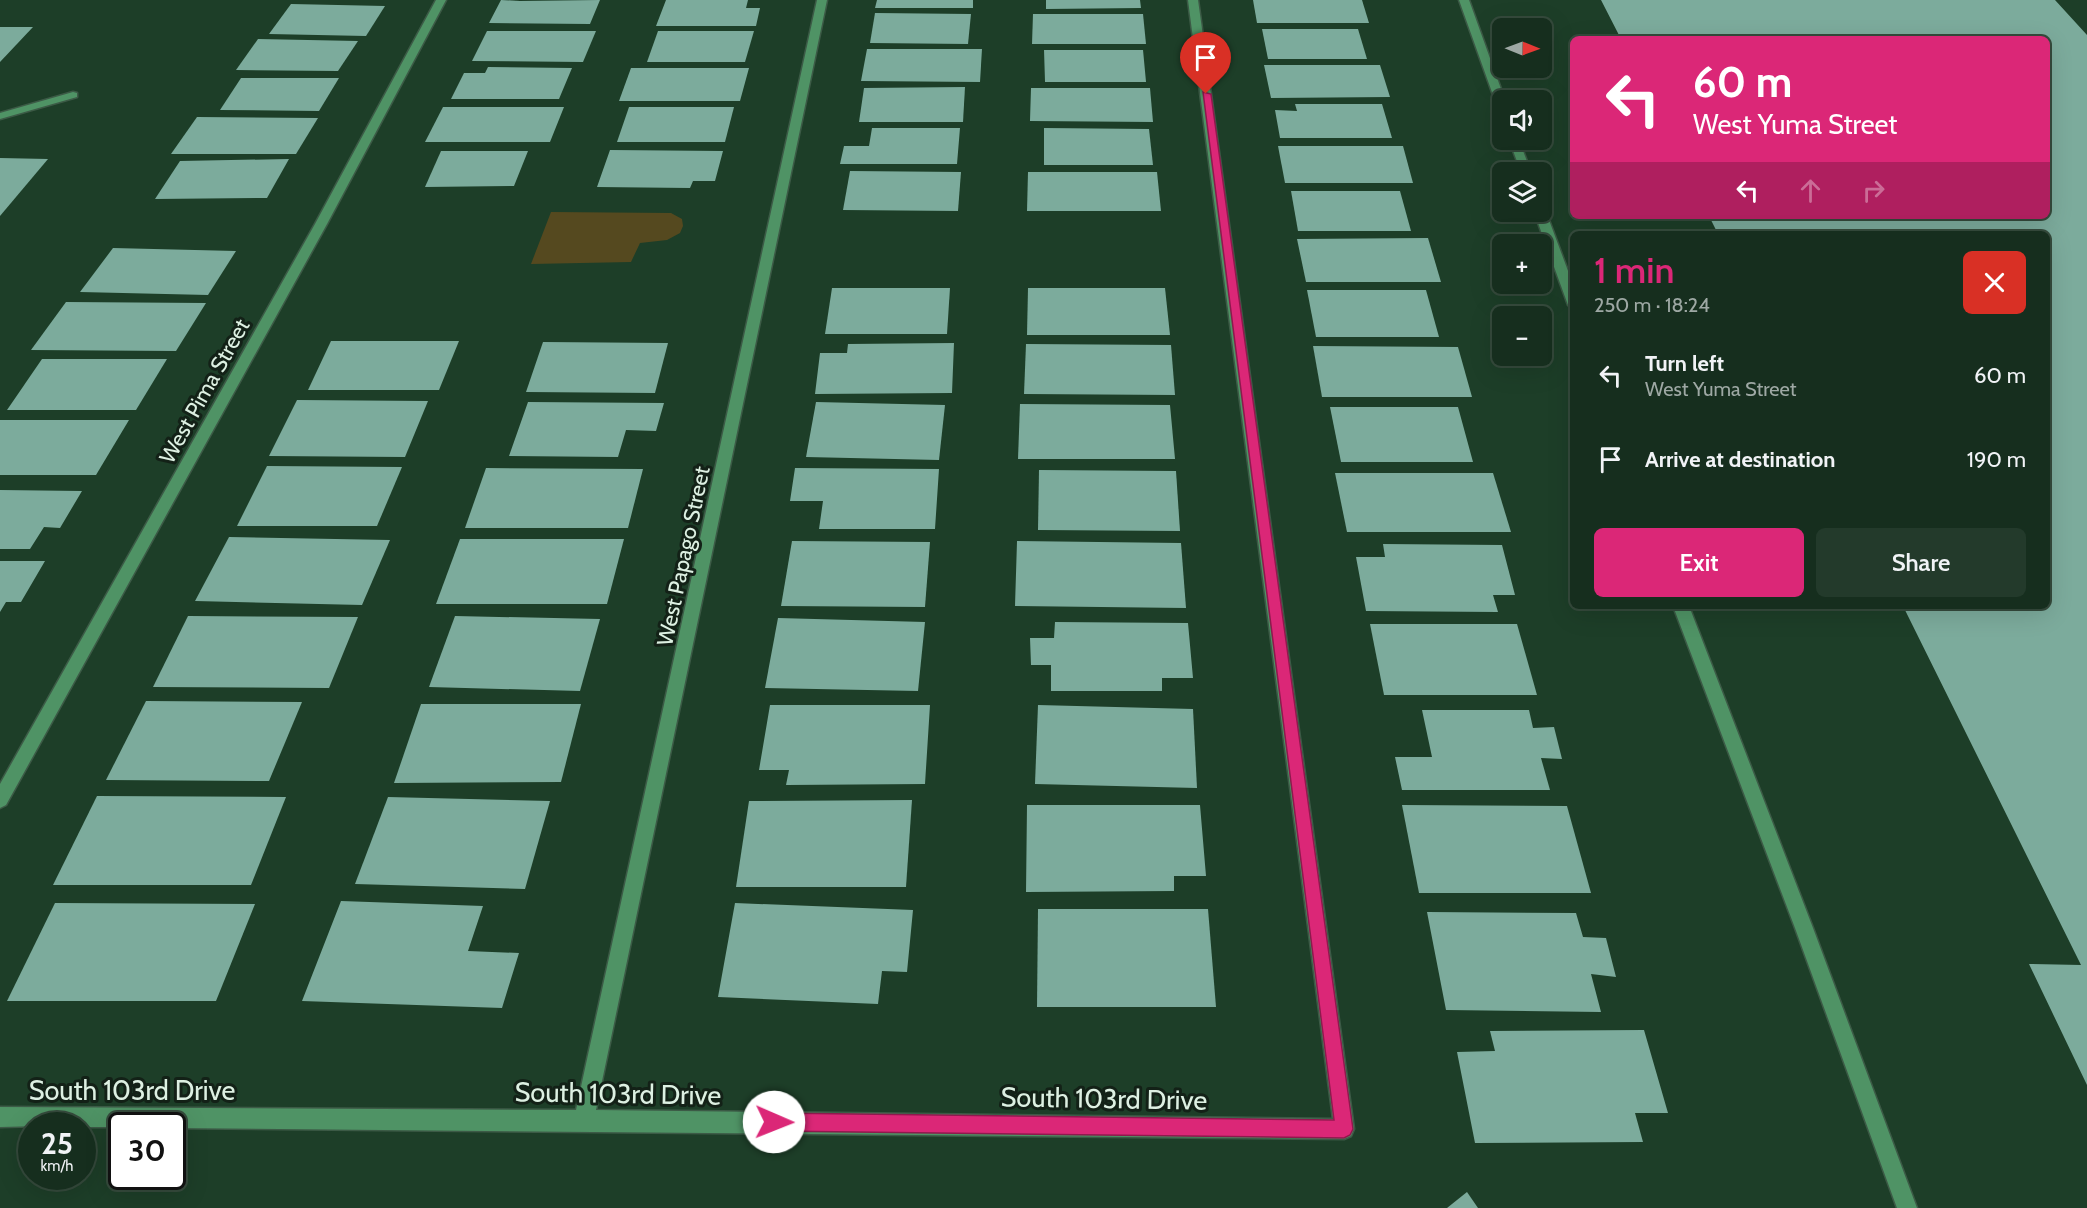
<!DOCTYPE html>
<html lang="en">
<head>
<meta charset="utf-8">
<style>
	:root { --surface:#162e1e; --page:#233a2b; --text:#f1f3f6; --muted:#9ea8a4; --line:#354a3c; --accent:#db2777 }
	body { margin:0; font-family:Cabin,sans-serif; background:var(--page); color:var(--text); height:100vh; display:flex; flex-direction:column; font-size:22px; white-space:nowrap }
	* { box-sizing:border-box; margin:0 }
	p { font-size:20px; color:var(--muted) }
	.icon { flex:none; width:33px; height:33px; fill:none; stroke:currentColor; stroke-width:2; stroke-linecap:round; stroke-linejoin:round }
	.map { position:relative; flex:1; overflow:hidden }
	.panel { position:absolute; left:1570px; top:231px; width:480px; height:378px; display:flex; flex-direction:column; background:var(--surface); border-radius:9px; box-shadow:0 6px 24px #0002,0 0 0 2px var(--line) }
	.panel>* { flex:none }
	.banner { position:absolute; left:1570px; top:36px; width:480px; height:183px; border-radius:9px; box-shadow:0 6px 24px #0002,0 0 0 2px var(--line); background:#db2777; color:#fff; overflow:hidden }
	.needle { width:39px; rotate:91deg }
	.tools { position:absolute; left:1492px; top:18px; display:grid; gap:12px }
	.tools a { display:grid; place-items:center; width:60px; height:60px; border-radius:9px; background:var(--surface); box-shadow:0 6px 24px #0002,0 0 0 2px var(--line); font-size:30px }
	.speed { position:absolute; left:18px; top:1112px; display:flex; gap:12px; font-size:30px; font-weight:700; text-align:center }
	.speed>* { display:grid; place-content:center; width:78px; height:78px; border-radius:50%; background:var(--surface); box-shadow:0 6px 24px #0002,0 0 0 2px var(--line); line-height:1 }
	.speed small { font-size:15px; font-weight:400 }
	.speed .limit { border:3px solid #111; border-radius:9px; background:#fff; color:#111 }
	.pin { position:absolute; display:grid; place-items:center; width:51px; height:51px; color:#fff; margin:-62px -26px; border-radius:50% 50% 50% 0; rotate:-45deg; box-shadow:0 0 6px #0007 }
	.pin .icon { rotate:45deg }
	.me { position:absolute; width:66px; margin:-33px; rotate:91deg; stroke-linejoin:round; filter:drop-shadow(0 0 4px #0008) }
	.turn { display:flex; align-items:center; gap:21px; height:126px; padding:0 24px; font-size:27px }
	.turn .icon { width:78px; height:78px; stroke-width:2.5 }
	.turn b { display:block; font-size:42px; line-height:51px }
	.lanes { display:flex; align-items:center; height:57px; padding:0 24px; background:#0003; justify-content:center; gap:30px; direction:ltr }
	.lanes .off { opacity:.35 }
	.round { display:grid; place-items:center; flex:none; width:63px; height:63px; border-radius:9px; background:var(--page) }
	.head { display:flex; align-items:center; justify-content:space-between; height:102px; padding:0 24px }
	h1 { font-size:36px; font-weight:600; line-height:45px; color:var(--accent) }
	.primary-button { display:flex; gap:12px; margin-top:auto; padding:12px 24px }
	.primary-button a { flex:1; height:69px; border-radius:9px; background:var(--accent); color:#fff; font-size:24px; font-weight:600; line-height:69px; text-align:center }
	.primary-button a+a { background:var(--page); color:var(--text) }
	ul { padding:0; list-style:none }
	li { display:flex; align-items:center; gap:18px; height:84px; padding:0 24px }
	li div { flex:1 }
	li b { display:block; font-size:22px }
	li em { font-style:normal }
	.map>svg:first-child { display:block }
	.green { fill:#55491f }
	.building { fill:#7cab9c }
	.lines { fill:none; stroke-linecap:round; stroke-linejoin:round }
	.minor-casing { stroke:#3c5a46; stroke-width:3 }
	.minor { fill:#4f9365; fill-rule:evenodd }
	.route { fill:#db2777; stroke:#8e194d; stroke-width:1.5 }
	.labels { text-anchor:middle; stroke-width:6; stroke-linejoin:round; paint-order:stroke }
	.street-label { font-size:22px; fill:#ddf0e2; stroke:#132117 }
	.near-street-label { font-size:27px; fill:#ddf0e2; stroke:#132117 }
</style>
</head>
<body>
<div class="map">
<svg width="2087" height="1208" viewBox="0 0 2087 1208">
	<rect width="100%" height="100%" fill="#1d3e28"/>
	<!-- green -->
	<polygon class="green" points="551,212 671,213 682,219 683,226 680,233 667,240 640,243 631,262 531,264"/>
	<!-- building -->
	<g class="building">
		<polygon points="501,0 520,1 600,0 590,24 489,23"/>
		<polygon points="666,0 748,0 746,8 760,8 756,26 656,26"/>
		<polygon points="877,0 973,0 973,8 875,8"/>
		<polygon points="1046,0 1140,0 1141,8 1046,9"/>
		<polygon points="1253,0 1362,0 1369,23 1257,23"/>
		<polygon points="1601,0 2055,0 2087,35 2087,1085 2029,964 2081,965 1903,606 2048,606 2048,234 1718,234 1709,216 2048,216 2048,39 1621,39"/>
		<polygon points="291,4 385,6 366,36 269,34"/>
		<polygon points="875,13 971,14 968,44 870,43"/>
		<polygon points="1033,14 1143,14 1146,44 1032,44"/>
		<polygon points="0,27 33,27 0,62"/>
		<polygon points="1262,29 1358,29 1367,59 1268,59"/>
		<polygon points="487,31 596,31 583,62 472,61"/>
		<polygon points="658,31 754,31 745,62 647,62"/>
		<polygon points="258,39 358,41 338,71 236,70"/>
		<polygon points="867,49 982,49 980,82 861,81"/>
		<polygon points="1044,50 1143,50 1146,82 1045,82"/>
		<polygon points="1264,65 1380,65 1390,97 1271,98"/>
		<polygon points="488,67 572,68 559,99 451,99 464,73 485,73"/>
		<polygon points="631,68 749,68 740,101 619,101"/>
		<polygon points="241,78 339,78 319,111 220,110"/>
		<polygon points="965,87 963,122 859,122 864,88"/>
		<polygon points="1031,88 1150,88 1153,122 1030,121"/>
		<polygon points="1295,104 1382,104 1392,138 1280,138 1275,110 1297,111"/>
		<polygon points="443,107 564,107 550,142 425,142"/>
		<polygon points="629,107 734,107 725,142 617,142"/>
		<polygon points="197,117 318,118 296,154 171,154"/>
		<polygon points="872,128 960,128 957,164 840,164 844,146 869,146"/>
		<polygon points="1044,128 1149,129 1153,165 1044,165"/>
		<polygon points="1278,146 1403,146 1413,183 1285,183"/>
		<polygon points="610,150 723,151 715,181 693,181 690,188 597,187"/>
		<polygon points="441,151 528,151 514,186 425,187"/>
		<polygon points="0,158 48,159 0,216"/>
		<polygon points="289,159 267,198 155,199 180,161"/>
		<polygon points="850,171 961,172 958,211 843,210"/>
		<polygon points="1028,172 1157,172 1161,211 1027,211"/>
		<polygon points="1291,191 1400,191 1411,231 1298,231"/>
		<polygon points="1428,238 1441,282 1306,282 1297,239"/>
		<polygon points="113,248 236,251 208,295 80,292"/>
		<polygon points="832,288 950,288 947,334 825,334"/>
		<polygon points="1028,288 1165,288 1170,335 1027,335"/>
		<polygon points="1307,290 1426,290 1439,337 1316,337"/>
		<polygon points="66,302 206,303 176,351 31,350"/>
		<polygon points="331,341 459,341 439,390 308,390"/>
		<polygon points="543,342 668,343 655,393 526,392"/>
		<polygon points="954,343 952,393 815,394 820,353 847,353 848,344"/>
		<polygon points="1026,344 1171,345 1175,395 1024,394"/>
		<polygon points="1313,346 1458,347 1472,397 1322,397"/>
		<polygon points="42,359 167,359 136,410 7,410"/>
		<polygon points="297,400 428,401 405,457 269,456"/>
		<polygon points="528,402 664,403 656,431 626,430 618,457 509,456"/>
		<polygon points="816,402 945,405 939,460 806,457"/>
		<polygon points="1020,404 1170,405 1175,459 1018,459"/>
		<polygon points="1330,407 1458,407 1473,462 1341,462"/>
		<polygon points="0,420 129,420 96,475 0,475"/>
		<polygon points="267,466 402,467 377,526 237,526"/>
		<polygon points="486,468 643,469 628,528 465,528"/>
		<polygon points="795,468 939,469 935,529 819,529 823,501 790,501"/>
		<polygon points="1039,470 1176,471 1180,531 1038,530"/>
		<polygon points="1335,473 1493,473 1511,532 1347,532"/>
		<polygon points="0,490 82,491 60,528 44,527 30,549 0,549"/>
		<polygon points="229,537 390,540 362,605 195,601"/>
		<polygon points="460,539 624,539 607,604 436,604"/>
		<polygon points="792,541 930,542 925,607 781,606"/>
		<polygon points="1017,541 1181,543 1186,608 1015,606"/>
		<polygon points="1383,544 1502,545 1515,595 1493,595 1498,612 1366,611 1356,557 1385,557"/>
		<polygon points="0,561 45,561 21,602 6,602 0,612"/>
		<polygon points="188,616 358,617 329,688 153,687"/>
		<polygon points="455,616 600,619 580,691 429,687"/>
		<polygon points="778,618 925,622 918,691 765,688"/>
		<polygon points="1055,622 1188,623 1193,678 1162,678 1162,691 1051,691 1051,665 1031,665 1030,638 1054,638"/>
		<polygon points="1370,624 1517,624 1537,695 1384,695"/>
		<polygon points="146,701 302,702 269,781 106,780"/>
		<polygon points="421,704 581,704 561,782 394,783"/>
		<polygon points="770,705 930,705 925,784 786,785 789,770 759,770"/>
		<polygon points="1038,705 1193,709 1197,788 1035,784"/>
		<polygon points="1422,710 1529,710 1533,728 1554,727 1562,759 1541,758 1550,790 1402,790 1395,757 1432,757"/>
		<polygon points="97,796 286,797 251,885 53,885"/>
		<polygon points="388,797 550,801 525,889 355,884"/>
		<polygon points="912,800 906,887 736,887 749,801"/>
		<polygon points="1027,805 1200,805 1206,876 1174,876 1174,891 1026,892"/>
		<polygon points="1402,805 1567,806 1591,893 1419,893"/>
		<polygon points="341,901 483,906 468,951 519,953 502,1008 302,1001"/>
		<polygon points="55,903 255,904 216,1001 7,1001"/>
		<polygon points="735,903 913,910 907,972 882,971 878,1004 718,997"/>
		<polygon points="1038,909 1208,909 1216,1007 1037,1007"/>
		<polygon points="1427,912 1576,913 1583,937 1606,938 1616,977 1591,974 1601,1012 1446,1010"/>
		<polygon points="1644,1030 1668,1113 1635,1113 1643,1142 1475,1143 1457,1052 1495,1051 1490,1031"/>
		<polygon points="1467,1192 1478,1208 1447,1208"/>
	</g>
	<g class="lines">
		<!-- minor casing -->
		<g class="minor-casing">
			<g id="minor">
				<polygon points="436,0 446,0 327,224 6,805 0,808 0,784 315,224"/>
				<polygon points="817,0 827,0 596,1110 1333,1119 1188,0 1198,0 1354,1129 1351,1136 1344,1139 172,1128 172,1125 122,1125 122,1127 82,1127 82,1125 0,1127 0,1107 576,1110"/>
				<polygon points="1459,0 1469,0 1505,100 1503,100 1503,112 1498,109"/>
				<polygon points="73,92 77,93 77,97 0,119 0,113"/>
				<polygon points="1509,140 1519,140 1531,172 1521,172"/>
				<polygon points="1542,209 1546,212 1574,287 1574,309 1568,305 1534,212 1542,212"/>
				<polygon points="1673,606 1689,606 1813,928 1917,1208 1897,1208 1795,928"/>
			</g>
		</g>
		<!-- minor -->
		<use href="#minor" class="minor"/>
	</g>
	<!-- route -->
	<polygon class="route" points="1203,92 1211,94 1353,1129 1350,1135 1344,1138 774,1131 768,1128 765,1122 768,1116 774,1113 1334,1120"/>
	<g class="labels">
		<!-- street labels -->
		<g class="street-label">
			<text transform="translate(204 391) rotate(-61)" y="8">West Pima Street</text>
			<text transform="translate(683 556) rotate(-78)" y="8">West Papago Street</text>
		</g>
		<!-- near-street labels -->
		<g class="near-street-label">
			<text x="132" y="1100">South 103rd Drive</text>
			<text transform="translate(618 1094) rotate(1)" y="9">South 103rd Drive</text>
			<text transform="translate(1104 1099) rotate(1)" y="9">South 103rd Drive</text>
		</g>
	</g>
</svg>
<div class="tools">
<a><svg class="needle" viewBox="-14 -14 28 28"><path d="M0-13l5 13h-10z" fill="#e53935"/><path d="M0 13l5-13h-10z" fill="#9ea8a4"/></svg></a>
<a><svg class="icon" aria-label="sound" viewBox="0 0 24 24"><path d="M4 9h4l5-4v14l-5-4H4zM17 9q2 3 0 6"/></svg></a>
<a><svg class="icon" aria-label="layers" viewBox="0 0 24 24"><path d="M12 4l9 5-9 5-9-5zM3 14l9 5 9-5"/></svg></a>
<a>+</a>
<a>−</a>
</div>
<div class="speed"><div>25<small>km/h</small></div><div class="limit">30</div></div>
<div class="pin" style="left:1206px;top:94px;background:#d93025"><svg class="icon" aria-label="arrive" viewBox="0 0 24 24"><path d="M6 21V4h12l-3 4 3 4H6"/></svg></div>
<svg class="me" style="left:774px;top:1122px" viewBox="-20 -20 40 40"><circle r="19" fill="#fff"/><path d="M0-13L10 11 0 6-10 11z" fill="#db2777"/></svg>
<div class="banner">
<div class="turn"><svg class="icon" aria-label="left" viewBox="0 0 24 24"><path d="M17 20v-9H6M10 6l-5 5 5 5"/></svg><div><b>60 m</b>West Yuma Street</div></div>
<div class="lanes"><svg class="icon" aria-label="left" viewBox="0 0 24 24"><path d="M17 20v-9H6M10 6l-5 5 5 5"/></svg><svg class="icon off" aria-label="ahead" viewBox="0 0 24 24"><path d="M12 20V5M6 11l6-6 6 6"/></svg><svg class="icon off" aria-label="right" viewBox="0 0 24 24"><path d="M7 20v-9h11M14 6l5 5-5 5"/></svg></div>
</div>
<section class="panel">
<div class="head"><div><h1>1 min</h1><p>250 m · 18:24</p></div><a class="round" style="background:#d93025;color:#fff"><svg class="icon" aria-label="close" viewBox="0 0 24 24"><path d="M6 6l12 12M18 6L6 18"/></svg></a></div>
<ul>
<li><svg class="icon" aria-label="left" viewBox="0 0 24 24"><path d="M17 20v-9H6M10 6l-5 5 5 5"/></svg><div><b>Turn left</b><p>West Yuma Street</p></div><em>60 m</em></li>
<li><svg class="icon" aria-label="arrive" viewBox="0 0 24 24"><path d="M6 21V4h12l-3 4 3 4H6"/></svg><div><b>Arrive at destination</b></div><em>190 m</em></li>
</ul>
<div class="primary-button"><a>Exit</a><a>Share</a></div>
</section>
</div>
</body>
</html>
